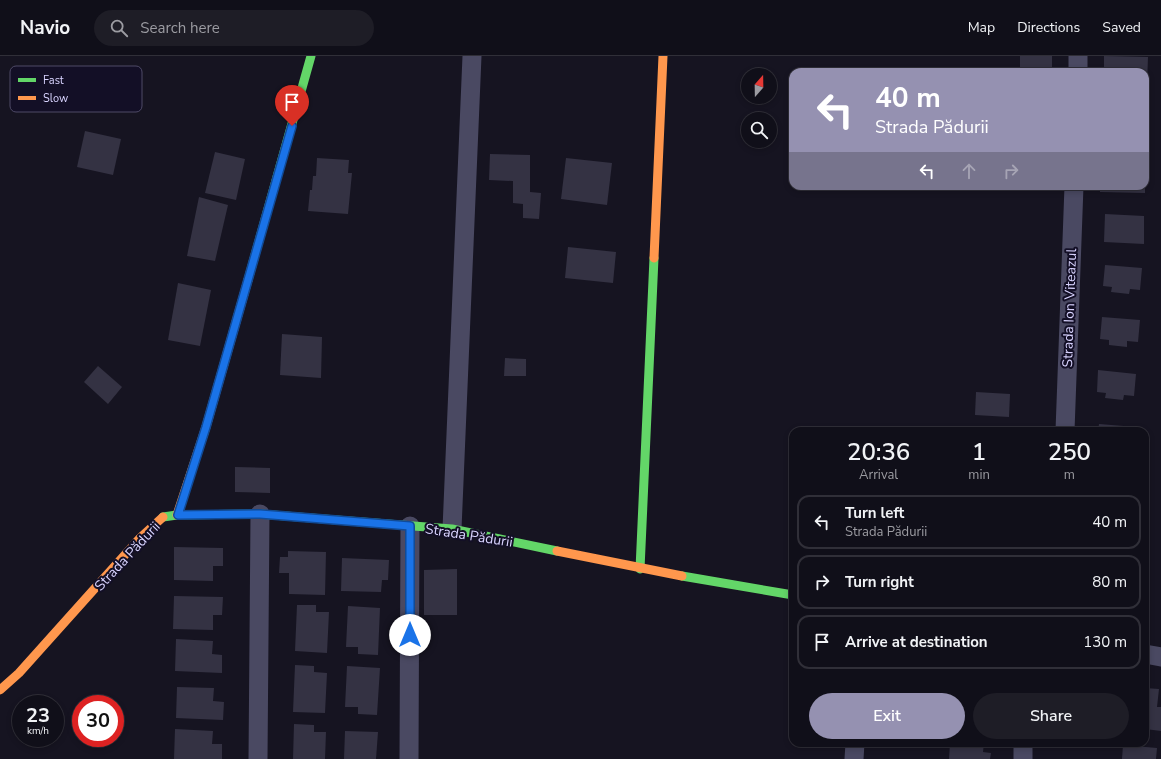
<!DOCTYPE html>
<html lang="en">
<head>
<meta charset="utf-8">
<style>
	:root { --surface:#100f19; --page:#1e1d26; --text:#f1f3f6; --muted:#9c9ca2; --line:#302f38; --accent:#9591b1 }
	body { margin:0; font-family:"Nunito Sans",sans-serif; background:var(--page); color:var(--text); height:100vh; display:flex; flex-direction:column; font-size:15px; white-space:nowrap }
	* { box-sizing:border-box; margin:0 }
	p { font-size:13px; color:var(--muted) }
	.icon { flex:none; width:22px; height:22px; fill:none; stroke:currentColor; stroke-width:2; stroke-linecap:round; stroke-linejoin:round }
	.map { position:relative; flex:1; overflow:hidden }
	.details { position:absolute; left:789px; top:371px; width:360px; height:320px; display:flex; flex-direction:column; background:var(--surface); border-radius:12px; box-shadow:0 2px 6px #0003,0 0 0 1px var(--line) }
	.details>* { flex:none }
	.hud { position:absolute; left:789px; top:12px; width:360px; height:122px; border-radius:12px; box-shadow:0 2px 6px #0003,0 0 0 1px var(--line); background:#9591b1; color:#fff; overflow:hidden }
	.needle { width:26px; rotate:20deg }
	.tools { position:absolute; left:741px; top:12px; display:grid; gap:8px }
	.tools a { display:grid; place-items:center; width:36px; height:36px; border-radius:50%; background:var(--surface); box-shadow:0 2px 6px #0003,0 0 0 1px var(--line); font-size:20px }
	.speed { position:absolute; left:12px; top:639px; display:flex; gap:8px; font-size:20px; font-weight:700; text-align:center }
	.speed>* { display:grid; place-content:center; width:52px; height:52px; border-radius:50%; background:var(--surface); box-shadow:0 2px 6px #0003,0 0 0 1px var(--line); line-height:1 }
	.speed small { font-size:10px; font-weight:400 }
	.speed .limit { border:6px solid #d22; background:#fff; color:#111 }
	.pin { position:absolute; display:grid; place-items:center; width:34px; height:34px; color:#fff; margin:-41px -17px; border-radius:50% 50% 50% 0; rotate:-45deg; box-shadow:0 0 4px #0007 }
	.pin .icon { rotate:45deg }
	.me { position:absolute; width:44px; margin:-22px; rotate:0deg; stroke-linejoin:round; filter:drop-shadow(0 0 3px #0008) }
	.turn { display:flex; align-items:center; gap:14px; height:84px; padding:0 20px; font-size:18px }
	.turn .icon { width:52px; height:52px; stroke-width:2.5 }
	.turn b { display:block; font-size:28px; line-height:34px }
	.lanes { display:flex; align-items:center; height:38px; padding:0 20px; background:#0003; justify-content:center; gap:20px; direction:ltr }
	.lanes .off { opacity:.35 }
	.eta { display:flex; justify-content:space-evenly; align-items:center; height:68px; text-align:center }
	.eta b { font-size:24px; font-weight:600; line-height:28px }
	.cta { display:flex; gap:8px; margin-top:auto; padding:8px 20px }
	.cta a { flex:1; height:46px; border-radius:24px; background:var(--accent); color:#fff; font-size:16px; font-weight:600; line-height:46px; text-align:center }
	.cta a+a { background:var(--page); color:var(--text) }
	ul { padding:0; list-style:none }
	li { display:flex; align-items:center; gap:12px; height:54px; margin:0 8px 6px; padding:0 12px; border:2px solid var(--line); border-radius:12px }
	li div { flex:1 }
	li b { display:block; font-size:15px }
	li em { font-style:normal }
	header { display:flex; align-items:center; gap:24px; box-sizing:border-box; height:56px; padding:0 20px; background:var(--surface); border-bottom:1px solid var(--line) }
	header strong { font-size:19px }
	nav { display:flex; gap:22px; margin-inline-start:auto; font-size:14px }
	.search { width:280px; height:36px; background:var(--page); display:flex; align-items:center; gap:10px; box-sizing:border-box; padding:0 14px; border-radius:22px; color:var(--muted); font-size:15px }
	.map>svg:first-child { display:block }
	.building { fill:#343243 }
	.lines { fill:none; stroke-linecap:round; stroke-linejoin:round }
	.street { stroke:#4a4962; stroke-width:19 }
	.fast { stroke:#63d668; stroke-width:9 }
	.slow { stroke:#ff974d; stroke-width:9 }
	.route-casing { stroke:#114b97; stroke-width:10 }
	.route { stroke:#1a73e8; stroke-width:7 }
	.labels { text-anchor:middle; stroke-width:4; stroke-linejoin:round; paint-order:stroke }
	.street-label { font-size:14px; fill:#d9d4ff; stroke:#130f26 }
	.key { fill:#130f26; stroke:#4e4a67; stroke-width:1 }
	.key-label { font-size:11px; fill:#d9d4ff }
</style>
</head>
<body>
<header>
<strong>Navio</strong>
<div class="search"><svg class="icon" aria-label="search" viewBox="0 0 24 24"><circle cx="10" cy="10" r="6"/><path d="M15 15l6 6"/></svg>Search here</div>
<nav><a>Map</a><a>Directions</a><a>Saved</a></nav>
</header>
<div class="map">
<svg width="1161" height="703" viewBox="0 0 1161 703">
	<rect width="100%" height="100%" fill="#161421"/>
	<!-- building -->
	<g class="building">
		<rect x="1020" y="0" width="32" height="16"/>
		<polygon points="1104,0 1148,1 1147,29 1145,29 1145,16 1104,16"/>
		<polygon points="1145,53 1148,54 1147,79 1145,79"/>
		<polygon points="85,75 121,83 113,119 77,111"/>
		<polygon points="215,96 245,103 236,144 205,137"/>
		<polygon points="490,98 530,99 530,136 541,137 539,163 523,162 523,148 513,147 513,125 489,124"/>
		<polygon points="317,102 349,104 348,117 352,117 348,158 308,155 310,134 312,134 313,120 316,120"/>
		<polygon points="566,102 612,107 607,149 561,143"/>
		<polygon points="1100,130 1145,130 1145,137 1100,136"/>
		<polygon points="199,141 228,149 215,205 187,200"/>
		<polygon points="1105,158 1144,160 1144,188 1104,186"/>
		<polygon points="568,191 616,196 613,227 565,222"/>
		<polygon points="1105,209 1142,212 1140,234 1130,233 1129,238 1111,236 1112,231 1103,230"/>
		<polygon points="178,227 211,234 200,290 168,284"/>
		<polygon points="1102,261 1140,264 1138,286 1127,285 1127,291 1109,289 1109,284 1100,283"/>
		<polygon points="282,278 322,281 321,322 280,319"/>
		<polygon points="505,302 526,303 526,320 504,320"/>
		<polygon points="98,310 122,331 108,348 84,326"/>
		<polygon points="1098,314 1136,318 1134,340 1124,339 1123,344 1105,342 1106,337 1097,336"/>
		<polygon points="976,336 1010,338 1009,361 975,359"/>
		<polygon points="1099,368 1136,371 1136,375 1098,375"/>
		<polygon points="235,411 270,412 270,437 235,436"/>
		<polygon points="174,491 223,492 223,510 213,510 213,525 174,524"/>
		<polygon points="288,495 326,496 325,539 289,538 289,517 279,517 280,501 288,501"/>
		<polygon points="342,502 389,504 388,524 382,524 381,536 341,535"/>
		<polygon points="457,513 457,559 424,559 424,514"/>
		<polygon points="174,540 223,541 222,559 213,559 213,574 173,573"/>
		<polygon points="297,549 316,549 316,556 329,556 327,597 295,595"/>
		<polygon points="348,550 380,552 378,599 358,598 358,591 346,591"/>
		<polygon points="176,583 213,585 212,598 222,599 222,617 175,615"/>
		<polygon points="295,609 314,610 314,616 327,617 325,657 293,656"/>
		<polygon points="347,610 380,612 377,659 358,658 358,651 345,651"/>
		<polygon points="177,631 214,632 213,645 224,646 223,664 176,662"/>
		<polygon points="1145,632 1159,633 1157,651 1161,651 1161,675 1145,673"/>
		<polygon points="294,668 314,669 314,676 326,676 325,703 293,703"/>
		<polygon points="175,673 213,675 212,688 222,688 222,703 174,703"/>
		<polygon points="345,675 378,676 376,703 344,703"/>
		<polygon points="950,687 984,687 983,696 991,697 990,703 949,703"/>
		<polygon points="1123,689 1157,692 1156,703 1122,703"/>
	</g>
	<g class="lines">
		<!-- street -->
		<g class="street">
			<polyline points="1078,16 1078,0"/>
			<polyline points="1065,375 1074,130"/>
			<polyline points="452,473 472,0"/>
			<polyline points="1145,598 1161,601"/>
			<polyline points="258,703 260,458"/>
			<polyline points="409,703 410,470"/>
			<polyline points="854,703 855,687"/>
			<polyline points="1023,703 1023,687"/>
		</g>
		<!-- fast -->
		<g class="fast">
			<polyline points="248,224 311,0"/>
			<polyline points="163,461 177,459 260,458 452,473 557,495"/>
			<polyline points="640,513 654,202"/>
			<polyline points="682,520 793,539"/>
		</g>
		<!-- slow -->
		<g class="slow">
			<polyline points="654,202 663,0"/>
			<polyline points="177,459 206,371 248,224"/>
			<polyline points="557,495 682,520"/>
			<polyline points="0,634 19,617 140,482 163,461"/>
		</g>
	</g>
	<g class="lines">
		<!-- route casing -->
		<g class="route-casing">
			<polyline id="route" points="292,70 206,371 178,459 260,458 410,470 410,579"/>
		</g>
		<!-- route -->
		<use href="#route" class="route"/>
	</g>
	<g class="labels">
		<!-- street labels -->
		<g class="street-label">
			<text transform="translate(1069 252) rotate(-88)" y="5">Strada Ion Viteazul</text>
			<text transform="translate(469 479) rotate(9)" y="5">Strada Pădurii</text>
			<text transform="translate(127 500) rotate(-47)" y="5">Strada Pădurii</text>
		</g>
	</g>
	<!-- legend -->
	<rect x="10" y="10" width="132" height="46" rx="6" class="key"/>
	<rect x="18" y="22" width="18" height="4" fill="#63d668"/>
	<rect x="18" y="40" width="18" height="4" fill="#ff974d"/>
	<g class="key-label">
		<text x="43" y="28">Fast</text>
		<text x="43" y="46">Slow</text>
	</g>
</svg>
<div class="tools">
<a><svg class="needle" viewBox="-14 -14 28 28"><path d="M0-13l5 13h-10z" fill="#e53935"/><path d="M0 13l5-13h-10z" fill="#9c9ca2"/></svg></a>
<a><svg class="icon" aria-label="search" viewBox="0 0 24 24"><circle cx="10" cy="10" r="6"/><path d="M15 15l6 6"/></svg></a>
</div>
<div class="speed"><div>23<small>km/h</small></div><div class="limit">30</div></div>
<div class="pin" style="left:292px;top:70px;background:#d93025"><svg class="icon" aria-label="arrive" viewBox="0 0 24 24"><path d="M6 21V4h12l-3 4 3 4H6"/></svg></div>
<svg class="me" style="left:410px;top:579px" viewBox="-20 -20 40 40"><circle r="19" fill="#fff"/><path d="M0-13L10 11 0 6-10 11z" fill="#1a73e8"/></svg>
<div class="hud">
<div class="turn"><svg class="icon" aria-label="left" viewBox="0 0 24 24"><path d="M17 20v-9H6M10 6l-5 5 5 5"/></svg><div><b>40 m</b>Strada Pădurii</div></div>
<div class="lanes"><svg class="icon" aria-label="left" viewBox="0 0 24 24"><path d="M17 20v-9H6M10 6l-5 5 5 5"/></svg><svg class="icon off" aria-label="ahead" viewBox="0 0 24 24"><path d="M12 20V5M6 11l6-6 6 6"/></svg><svg class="icon off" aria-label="right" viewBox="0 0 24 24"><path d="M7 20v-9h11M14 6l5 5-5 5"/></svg></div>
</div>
<section class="details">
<div class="eta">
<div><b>20:36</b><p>Arrival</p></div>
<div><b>1</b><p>min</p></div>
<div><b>250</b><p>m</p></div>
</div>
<ul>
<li><svg class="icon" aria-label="left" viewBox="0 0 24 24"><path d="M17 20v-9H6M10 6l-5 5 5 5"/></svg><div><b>Turn left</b><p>Strada Pădurii</p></div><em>40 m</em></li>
<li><svg class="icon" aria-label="right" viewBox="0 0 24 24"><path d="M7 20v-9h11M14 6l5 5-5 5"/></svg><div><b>Turn right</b></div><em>80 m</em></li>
<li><svg class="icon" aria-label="arrive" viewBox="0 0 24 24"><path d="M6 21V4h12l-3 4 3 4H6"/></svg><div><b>Arrive at destination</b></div><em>130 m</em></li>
</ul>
<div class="cta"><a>Exit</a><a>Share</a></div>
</section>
</div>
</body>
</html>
